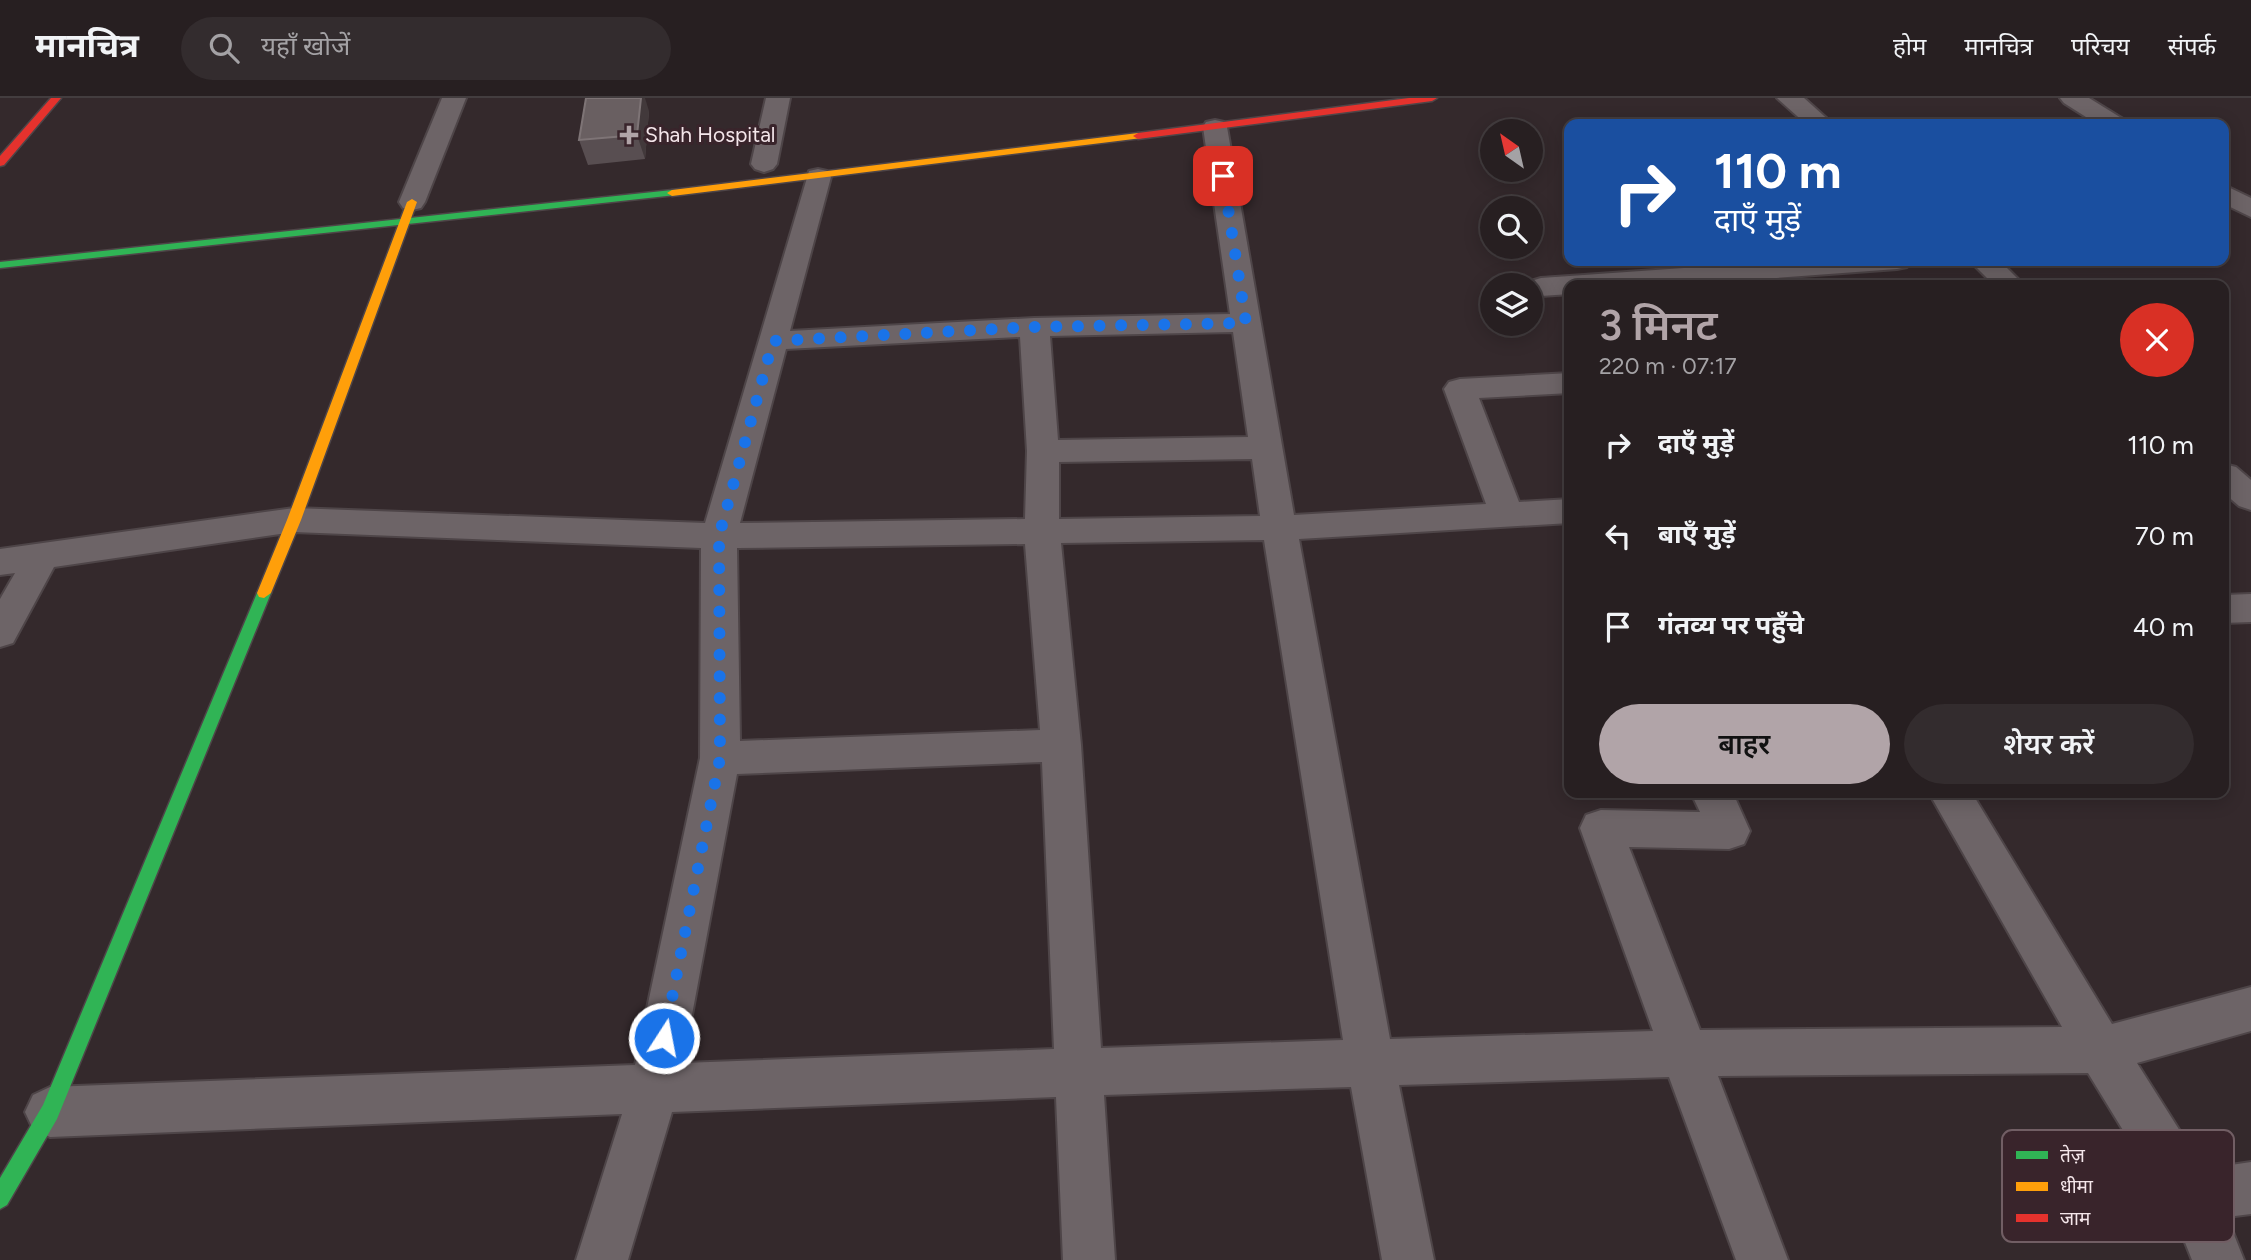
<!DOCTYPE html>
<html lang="hi">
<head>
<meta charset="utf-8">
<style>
	:root { --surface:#271f21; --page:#332c2e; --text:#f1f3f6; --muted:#a4a2a5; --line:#433d3f; --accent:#b1a4a8 }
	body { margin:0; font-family:Figtree,"Noto Sans Devanagari",sans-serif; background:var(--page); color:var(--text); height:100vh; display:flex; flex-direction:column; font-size:26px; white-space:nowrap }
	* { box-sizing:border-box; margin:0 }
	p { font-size:23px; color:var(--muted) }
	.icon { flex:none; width:38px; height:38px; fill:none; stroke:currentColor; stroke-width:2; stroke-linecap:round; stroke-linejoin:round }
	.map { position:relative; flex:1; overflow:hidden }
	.sheet { position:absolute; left:1564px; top:182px; width:665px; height:518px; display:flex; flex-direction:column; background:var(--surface); border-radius:14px; box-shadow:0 4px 18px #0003,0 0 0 2px var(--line) }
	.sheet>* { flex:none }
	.top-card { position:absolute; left:1564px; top:21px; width:665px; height:147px; border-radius:14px; box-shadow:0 4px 18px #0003,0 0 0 2px var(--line); background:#1a4fa0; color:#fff; overflow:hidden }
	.needle { width:46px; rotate:326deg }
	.tools { position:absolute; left:1480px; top:21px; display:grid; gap:14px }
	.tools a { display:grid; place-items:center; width:63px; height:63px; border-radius:50%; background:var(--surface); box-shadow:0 4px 18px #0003,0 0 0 2px var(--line); font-size:35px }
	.pin { position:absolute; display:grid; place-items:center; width:60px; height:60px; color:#fff; margin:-30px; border-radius:14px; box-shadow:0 4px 10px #0006 }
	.me { position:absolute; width:77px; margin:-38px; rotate:11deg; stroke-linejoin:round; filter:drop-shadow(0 0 5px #0008) }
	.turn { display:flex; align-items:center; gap:24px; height:147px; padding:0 35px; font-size:32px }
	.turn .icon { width:91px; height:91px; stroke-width:2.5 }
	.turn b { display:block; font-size:49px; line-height:60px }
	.round { display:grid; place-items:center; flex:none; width:74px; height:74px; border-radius:37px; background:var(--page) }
	.headline { display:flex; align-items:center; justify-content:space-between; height:119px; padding:0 35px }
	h1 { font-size:42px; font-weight:600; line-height:52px; color:var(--accent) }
	.action { display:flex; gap:14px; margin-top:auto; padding:14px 35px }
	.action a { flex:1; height:80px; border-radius:42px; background:var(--accent); color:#111; font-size:28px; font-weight:600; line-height:80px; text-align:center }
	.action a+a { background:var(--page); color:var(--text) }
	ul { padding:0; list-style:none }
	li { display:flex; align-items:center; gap:21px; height:91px; padding:0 35px }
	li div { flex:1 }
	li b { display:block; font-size:26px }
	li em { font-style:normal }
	header { display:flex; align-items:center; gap:42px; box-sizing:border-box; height:98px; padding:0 35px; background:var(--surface); border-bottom:2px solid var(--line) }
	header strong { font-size:33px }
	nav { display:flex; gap:38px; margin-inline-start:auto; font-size:24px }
	.search { width:490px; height:63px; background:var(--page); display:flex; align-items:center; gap:18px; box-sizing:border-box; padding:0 24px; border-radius:38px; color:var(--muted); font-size:26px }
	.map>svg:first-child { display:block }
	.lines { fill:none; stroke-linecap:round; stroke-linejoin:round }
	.street-casing { stroke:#4e4548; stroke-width:4 }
	.fast-casing { stroke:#4e4548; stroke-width:3 }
	.slow-casing { stroke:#4e4548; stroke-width:3 }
	.jam-casing { stroke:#4e4548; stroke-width:3 }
	.street { fill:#6d6467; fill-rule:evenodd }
	.fast { fill:#30b455; fill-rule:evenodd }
	.slow { fill:#ff9f0a; fill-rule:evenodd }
	.jam { fill:#e5322d; fill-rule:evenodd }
	.wall { fill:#584e51 }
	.shaded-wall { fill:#42393b }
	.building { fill:#695f61; stroke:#7e7476; stroke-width:2 }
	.route { stroke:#1a73e8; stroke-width:12; stroke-dasharray:0 21.6 }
	.poi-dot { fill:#b1a4a8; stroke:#39242b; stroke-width:2.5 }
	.labels { text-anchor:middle; stroke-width:6; stroke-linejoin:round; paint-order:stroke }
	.far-poi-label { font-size:21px; fill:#f4e6ea; stroke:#39242b; text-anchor:start }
	.key { fill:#39242b; stroke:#715e64; stroke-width:2 }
	.key-label { font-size:19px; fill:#f4e6ea }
</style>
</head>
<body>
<header>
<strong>मानचित्र</strong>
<div class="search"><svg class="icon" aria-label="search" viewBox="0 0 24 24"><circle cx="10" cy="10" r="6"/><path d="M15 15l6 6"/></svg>यहाँ खोजें</div>
<nav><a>होम</a><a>मानचित्र</a><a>परिचय</a><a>संपर्क</a></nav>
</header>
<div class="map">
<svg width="2251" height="1162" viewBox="0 0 2251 1162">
	<rect width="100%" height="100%" fill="#34292c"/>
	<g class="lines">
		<!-- street casing -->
		<g class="street-casing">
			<g id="street">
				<polygon points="442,0 466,0 425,104 421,110 412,112 403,110 399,104"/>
				<polygon points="766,0 790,0 777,66 773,71 764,74 755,71 751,66"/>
				<polygon points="1777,0 1804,0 1833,26 1806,26"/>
				<polygon points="2060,0 2089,0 2123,21 2126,26 2097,26 2064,5"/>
				<path d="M1215,22L1224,24L1227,29L1294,417L1486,406L1444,291L1449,284L1460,281L1570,275V295L1479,300L1519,404L1570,401V425L1299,441L1390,941L1653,933L1580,730L1586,717L1601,712L1700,714L1691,695H1733L1750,733L1744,746L1729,751L1629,749L1700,932L2062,929L1929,695H1972L2112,926L2251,889V933L2137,965L2204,1071L2251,1064V1116L2227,1119L2244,1162H2192L2173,1114L2088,975L1718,978L1788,1162H1736L1669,979L1399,987L1434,1162H1382L1351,989L1104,997L1115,1162H1063L1056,999L672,1014L628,1162H576L622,1016L50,1039L33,1031L25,1014L33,997L50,989L635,967L700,660L701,450L294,434L54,469L13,545L0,549V501L15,475L0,477V451L294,410L705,425L809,73L818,71L827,73L831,79L790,233L1034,220L1230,216L1203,29L1206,24ZM1233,234L1248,339L1058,342L1050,238ZM1020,239L1027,353L1025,421L740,425L786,251ZM1252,361L1260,418L1059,421V364ZM1264,442L1343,942L1101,950L1081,647L1061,445ZM1025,446L1040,632L740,643L737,450ZM1042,664L1054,951L683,965L737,676Z"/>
				<polygon points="2224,87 2251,100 2251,119 2224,106"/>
				<polygon points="1784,163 1911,163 1907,169 1897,171 1682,187 1570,187 1570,196 1541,198 1531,195 1531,187 1528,187 1531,183 1541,180"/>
				<polygon points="1970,163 2000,163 2024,187 1994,187"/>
				<polygon points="2224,366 2236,369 2251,382 2251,412 2239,408 2224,395"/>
				<polygon points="2251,496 2251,524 2224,525 2224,497"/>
			</g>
		</g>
		<!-- fast casing -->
		<g class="fast-casing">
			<g id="fast">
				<polygon points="672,92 677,95 676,97 0,170 0,164"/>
				<polygon points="264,490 271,495 57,1021 7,1107 0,1111 0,1080 43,1007 257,495"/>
			</g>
		</g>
		<!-- slow casing -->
		<g class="slow-casing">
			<g id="slow">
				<polygon points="1138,35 1143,38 1142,40 672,98 667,95 672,92"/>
				<polygon points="412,101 417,104 301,422 271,495 264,500 259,499 257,495 287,422 407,104"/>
			</g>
		</g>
		<!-- jam casing -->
		<g class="jam-casing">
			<g id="jam">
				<polygon points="51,0 61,0 4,67 0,68 0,58"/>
				<polygon points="1409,0 1437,0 1432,3 1138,41 1133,38 1138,35"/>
			</g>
		</g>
		<!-- street -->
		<use href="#street" class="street"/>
		<!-- fast -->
		<use href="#fast" class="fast"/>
		<!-- slow -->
		<use href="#slow" class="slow"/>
		<!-- jam -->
		<use href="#jam" class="jam"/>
	</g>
	<!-- wall -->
	<polygon class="wall" points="649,13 645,61 588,67 579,42"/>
	<!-- shaded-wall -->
	<polygon class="shaded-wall" points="641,0 645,0 649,13 645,61 637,37"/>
	<!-- building -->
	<polygon class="building" points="586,0 641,0 637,37 579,42"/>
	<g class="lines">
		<!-- route -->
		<polyline class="route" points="664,940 720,660 719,438 773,243 1034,229 1246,225 1223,78"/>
	</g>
	<!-- markers -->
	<path class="poi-dot" d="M625.5 26.5h7v7h7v7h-7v7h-7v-7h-7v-7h7z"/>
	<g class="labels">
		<!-- far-poi labels -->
		<g class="far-poi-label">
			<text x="645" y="44">Shah Hospital</text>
		</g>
	</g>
	<!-- legend -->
	<rect x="2002" y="1032" width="232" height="112" rx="10" class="key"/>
	<rect x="2016" y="1053" width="32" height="8" fill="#30b455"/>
	<rect x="2016" y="1084" width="32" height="9" fill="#ff9f0a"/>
	<rect x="2016" y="1116" width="32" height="8" fill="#e5322d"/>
	<g class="key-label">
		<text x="2060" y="1064">तेज़</text>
		<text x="2060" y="1095">धीमा</text>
		<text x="2060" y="1127">जाम</text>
	</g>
</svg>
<div class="tools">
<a><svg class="needle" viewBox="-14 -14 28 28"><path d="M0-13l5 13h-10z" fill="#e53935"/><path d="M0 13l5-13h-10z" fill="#a4a2a5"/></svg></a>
<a><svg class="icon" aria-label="search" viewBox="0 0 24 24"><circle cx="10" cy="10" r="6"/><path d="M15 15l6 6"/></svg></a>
<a><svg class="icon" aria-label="layers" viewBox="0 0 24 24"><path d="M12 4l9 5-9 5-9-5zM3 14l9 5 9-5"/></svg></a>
</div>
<div class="pin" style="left:1223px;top:78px;background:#d93025"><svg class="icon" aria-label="arrive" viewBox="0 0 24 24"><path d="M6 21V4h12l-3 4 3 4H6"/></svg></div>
<svg class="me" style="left:664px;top:940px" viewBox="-20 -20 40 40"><circle r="17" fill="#1a73e8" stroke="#fff" stroke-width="3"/><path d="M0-11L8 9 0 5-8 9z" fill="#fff"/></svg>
<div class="top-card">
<div class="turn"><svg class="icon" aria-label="right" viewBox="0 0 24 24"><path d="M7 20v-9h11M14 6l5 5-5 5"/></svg><div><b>110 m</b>दाएँ मुड़ें</div></div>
</div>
<section class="sheet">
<div class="headline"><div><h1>3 मिनट</h1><p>220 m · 07:17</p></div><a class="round" style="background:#d93025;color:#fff"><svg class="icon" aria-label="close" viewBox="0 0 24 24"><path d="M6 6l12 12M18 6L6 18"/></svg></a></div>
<ul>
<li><svg class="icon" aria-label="right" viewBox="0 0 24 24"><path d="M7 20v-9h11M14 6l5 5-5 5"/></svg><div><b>दाएँ मुड़ें</b></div><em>110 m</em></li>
<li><svg class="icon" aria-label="left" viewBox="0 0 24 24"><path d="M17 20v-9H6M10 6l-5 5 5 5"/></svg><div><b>बाएँ मुड़ें</b></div><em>70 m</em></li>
<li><svg class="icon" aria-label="arrive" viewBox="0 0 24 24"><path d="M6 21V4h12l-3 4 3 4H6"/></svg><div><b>गंतव्य पर पहुँचे</b></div><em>40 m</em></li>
</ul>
<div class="action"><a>बाहर</a><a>शेयर करें</a></div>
</section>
</div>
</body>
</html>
